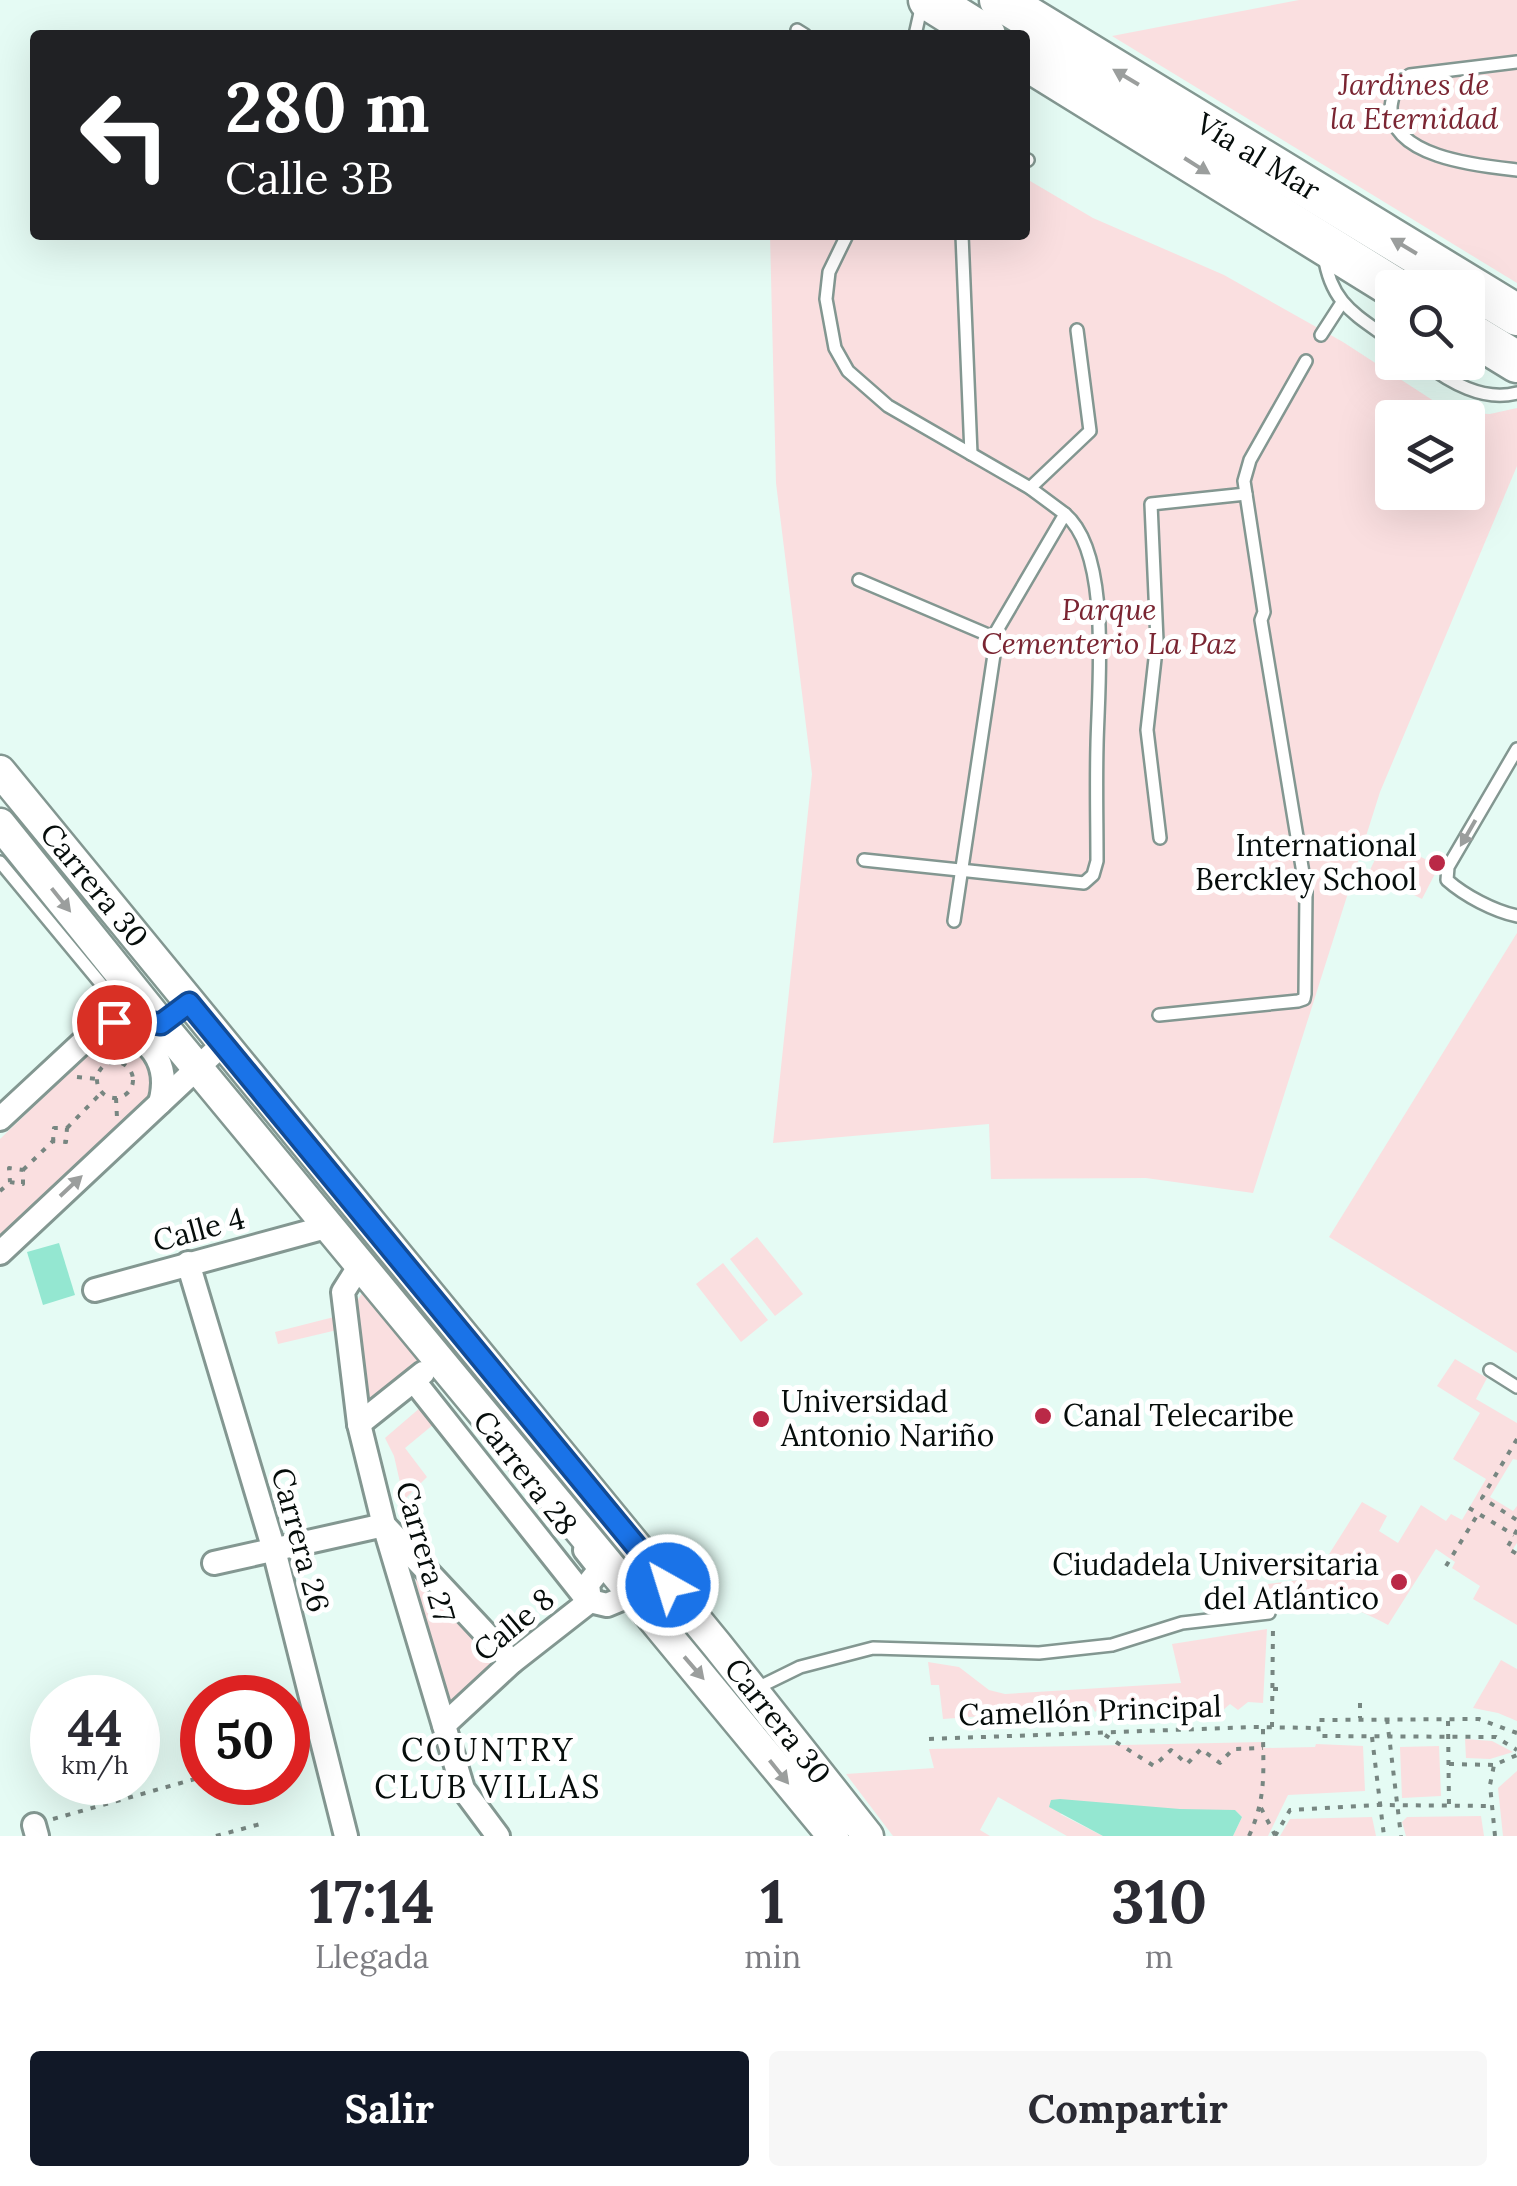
<!DOCTYPE html>
<html lang="es">
<head>
<meta charset="utf-8">
<style>
	:root { --surface:#fff; --page:#f7f7f7; --text:#2b2b33; --muted:#7c7c81; --accent:#111827 }
	body { margin:0; font-family:Lora,serif; background:var(--page); color:var(--text); height:100vh; display:flex; flex-direction:column; font-size:38px; white-space:nowrap }
	* { box-sizing:border-box; margin:0 }
	p { font-size:32px; color:var(--muted) }
	.icon { flex:none; width:55px; height:55px; fill:none; stroke:currentColor; stroke-width:2; stroke-linecap:round; stroke-linejoin:round }
	.map { position:relative; height:1836px; overflow:hidden }
	.details { display:flex; flex-direction:column; background:var(--surface); flex:1 }
	.details>* { flex:none }
	.top-card { position:absolute; left:30px; top:30px; width:1000px; height:210px; border-radius:10px; box-shadow:0 10px 40px #0002; background:#202124; color:#fff; overflow:hidden }
	.tools { position:absolute; left:1375px; top:270px; display:grid; gap:20px }
	.tools a { display:grid; place-items:center; width:110px; height:110px; border-radius:10px; background:var(--surface); box-shadow:0 10px 40px #0002; font-size:50px }
	.speed { position:absolute; left:30px; top:1675px; display:flex; gap:20px; font-size:50px; font-weight:700; text-align:center }
	.speed>* { display:grid; place-content:center; width:130px; height:130px; border-radius:50%; background:var(--surface); box-shadow:0 10px 40px #0002; line-height:1 }
	.speed small { font-size:25px; font-weight:400 }
	.speed .limit { border:15px solid #d22; background:#fff; color:#111 }
	.pin { position:absolute; display:grid; place-items:center; width:85px; height:85px; color:#fff; margin:-42px; border:5px solid #fff; border-radius:50%; box-shadow:0 2px 10px #0007 }
	.me { position:absolute; width:110px; margin:-55px; rotate:321deg; stroke-linejoin:round; filter:drop-shadow(0 0 8px #0008) }
	.turn { display:flex; align-items:center; gap:35px; height:210px; padding:0 30px; font-size:45px }
	.turn .icon { width:130px; height:130px; stroke-width:2.5 }
	.turn b { display:block; font-size:70px; line-height:85px }
	.eta { display:flex; justify-content:space-evenly; align-items:center; height:170px; text-align:center }
	.eta b { font-size:60px; font-weight:700; line-height:70px }
	.cta { display:flex; gap:20px; margin-top:auto; padding:20px 30px }
	.cta a { flex:1; height:115px; border-radius:10px; background:var(--accent); color:#fff; font-size:40px; font-weight:700; line-height:115px; text-align:center }
	.cta a+a { background:var(--page); color:var(--text) }
	.map>svg:first-child { display:block }
	.green { fill:#fadfe0; fill-rule:evenodd }
	.water { fill:#94e7d1 }
	.lines { fill:none; stroke-linecap:round; stroke-linejoin:round }
	.lane-casing { stroke:#839791; stroke-width:16 }
	.street-casing { stroke:#839791; stroke-width:28 }
	.secondary-casing { stroke:#839791; stroke-width:35 }
	.highway-casing { stroke:#839791; stroke-width:45 }
	.path { stroke:#778681; stroke-width:4; stroke-dasharray:5 8; stroke-linecap:butt }
	.lane { stroke:#fff; stroke-width:11 }
	.street { stroke:#fff; stroke-width:22 }
	.secondary { stroke:#fff; stroke-width:30 }
	.highway { stroke:#fff; stroke-width:40 }
	.oneway { fill:#9b9e9d }
	.route-casing { stroke:#114b97; stroke-width:25 }
	.route { stroke:#1a73e8; stroke-width:18 }
	.poi-dot { fill:#ba2947; stroke:#fff; stroke-width:4 }
	.labels { text-anchor:middle; stroke-width:10; stroke-linejoin:round; paint-order:stroke }
	.park-label { font-size:30px; font-style:italic; fill:#7a2532; stroke:#fff }
	.street-label { font-size:30px; fill:#060d0b; stroke:#fff }
	.poi-label { font-size:30px; fill:#060d0b; stroke:#fff; text-anchor:end }
	.neighbourhood-label { font-size:32px; letter-spacing:2.5px; fill:#060d0b; stroke:#fff }
</style>
</head>
<body>
<div class="map">
<svg width="1517" height="1836" viewBox="0 0 1517 1836">
	<rect width="100%" height="100%" fill="#e5fbf4"/>
	<!-- green -->
	<g class="green">
		<polygon points="1299,0 1517,0 1517,283 1112,36"/>
		<path d="M1025,178L1093,218L1224,275L1343,342L1440,405L1464,413L1490,414L1517,408V466L1380,792L1253,1193L1146,1178L991,1179L989,1124L773,1143L812,774L776,483L770,235H1025ZM1392,418H1468V492H1392Z"/>
		<polygon points="1385,839 1439,866 1422,899 1369,872"/>
		<polygon points="1517,933 1517,1353 1329,1237"/>
		<path d="M119,1039C142,1046 149,1065 156,1086L149,1100L0,1240V1139L98,1045Z"/>
		<polygon points="757,1237 803,1294 775,1316 730,1259"/>
		<polygon points="723,1263 768,1320 741,1342 696,1284"/>
		<polygon points="365,1289 423,1358 373,1401 364,1400 354,1305"/>
		<polygon points="334,1317 337,1330 278,1344 275,1332"/>
		<path d="M1455,1359L1487,1378L1476,1399L1517,1423V1460L1513,1459L1490,1497L1513,1511L1517,1506V1543L1513,1549L1517,1552V1625L1473,1599L1480,1586L1452,1568L1455,1562L1436,1549L1388,1625C1342,1600 1322,1599 1270,1597L1268,1584L1314,1578L1362,1502L1387,1516L1379,1531L1398,1543L1421,1505L1446,1521L1451,1514L1462,1520L1486,1479L1453,1459L1480,1413L1437,1386Z"/>
		<polygon points="421,1407 434,1424 405,1448 427,1477 404,1500 394,1456 385,1438"/>
		<polygon points="413,1570 497,1663 447,1706"/>
		<polygon points="1267,1629 1263,1703 1248,1702 1238,1710 1230,1704 1222,1711 1214,1703 1204,1711 1198,1704 1190,1711 1182,1704 1175,1710 1167,1704 1159,1710 1152,1705 1144,1711 1139,1704 1130,1710 1120,1705 1114,1710 1106,1704 1095,1712 1092,1706 1086,1711 1074,1702 1069,1708 1064,1705 1054,1711 943,1719 939,1685 931,1685 928,1662 959,1667 989,1690 1005,1694 1181,1683 1172,1644"/>
		<polygon points="1501,1660 1517,1669 1517,1721 1498,1713 1473,1708"/>
		<polygon points="1465,1739 1492,1741 1513,1752 1490,1759 1466,1758"/>
		<polygon points="1263,1742 1264,1748 1315,1747 1316,1744 1363,1746 1365,1791 1288,1795 1268,1836 1233,1836 1242,1817 1235,1810 1060,1814 1103,1836 1067,1836 998,1797 980,1830 990,1836 893,1836 846,1774 934,1768 929,1749"/>
		<polygon points="1439,1746 1441,1796 1402,1798 1400,1747"/>
		<polygon points="1517,1771 1517,1836 1503,1836 1498,1788"/>
		<polygon points="1481,1816 1484,1836 1406,1836 1402,1822 1407,1817"/>
		<polygon points="1372,1817 1376,1836 1280,1836 1290,1819"/>
	</g>
	<!-- water -->
	<g class="water">
		<polygon points="59,1243 75,1295 43,1305 27,1252"/>
		<polygon points="1060,1799 1180,1809 1235,1810 1242,1817 1233,1836 1103,1836 1049,1807 1051,1800"/>
	</g>
	<g class="lines">
		<!-- lane casing -->
		<g class="lane-casing">
			<g id="lane">
				<polyline points="797,30 805,35"/>
				<polyline points="915,35 922,4"/>
				<path d="M1517,62L1410,75L1396,84C1395,91 1391,101 1391,108C1391,158 1481,166 1517,170"/>
				<polyline points="1025,159 1028,160"/>
				<polyline points="847,235 829,272 826,299 835,348 848,371 888,406 1030,488 1065,514 993,637 995,648 954,921"/>
				<polyline points="962,235 971,454"/>
				<path d="M1324,255C1331,304 1355,314 1392,341"/>
				<polyline points="1321,335 1341,304"/>
				<path d="M1423,362C1450,382 1483,402 1517,393"/>
				<polyline points="1030,488 1090,431 1077,330"/>
				<polyline points="859,580 993,637"/>
				<path d="M1517,749L1448,867L1447,880C1465,896 1494,911 1517,916"/>
				<polyline points="1160,838 1147,730 1157,641 1151,504 1246,494"/>
				<path d="M864,860L1084,883L1093,875L1097,861C1097,823 1096,784 1097,745C1098,687 1112,554 1065,514"/>
				<polyline points="0,862 131,1020"/>
				<polyline points="1159,1015 1298,1001 1304,999 1305,994 1306,891 1261,620 1264,612 1244,481 1250,460 1306,361"/>
				<polyline points="1490,1370 1517,1387"/>
				<polyline points="755,1689 800,1667 873,1648 1039,1653 1112,1645 1182,1623 1269,1613"/>
			</g>
		</g>
		<!-- street casing -->
		<g class="street-casing">
			<g id="street">
				<path d="M109,1029C150,1033 171,1064 160,1103"/>
				<path d="M0,1119L98,1028C120,1019 138,1021 161,1024"/>
				<polyline points="0,1253 224,1043"/>
				<polyline points="188,1263 274,1550 346,1836"/>
				<polyline points="355,1273 343,1292 359,1424 384,1525 463,1789 498,1836"/>
				<polyline points="95,1290 319,1229"/>
				<polyline points="414,1381 589,1602"/>
				<polyline points="359,1424 423,1373"/>
				<polyline points="585,1550 600,1569 588,1584 590,1601"/>
				<polyline points="214,1563 384,1525 512,1662"/>
				<polyline points="590,1601 607,1605 631,1595"/>
				<polyline points="444,1725 512,1662 590,1601"/>
				<polyline points="34,1825 37,1836"/>
			</g>
		</g>
		<!-- secondary casing -->
		<g class="secondary-casing">
			<g id="secondary">
				<path id="s1" d="M0,771L717,1645L868,1836"/>
				<polyline points="0,824 161,1024 833,1836"/>
			</g>
		</g>
		<!-- highway casing -->
		<g class="highway-casing">
			<g id="highway">
				<polyline points="929,0 985,35"/>
				<path id="s2" d="M1000,0L1517,315"/>
				<polyline points="1025,59 1395,288"/>
				<polyline points="1468,332 1517,362"/>
			</g>
		</g>
		<!-- path -->
		<g class="path">
			<circle cx="115" cy="1080" r="18"/>
			<polyline points="77,1077 97,1079"/>
			<polyline points="116,1098 117,1118"/>
			<polyline points="67,1128 102,1092"/>
			<polyline points="23,1170 53,1141 66,1142 67,1128 54,1128 53,1141"/>
			<polyline points="0,1191 10,1182 23,1184 23,1170 9,1168 10,1182"/>
			<polyline points="1517,1439 1482,1498 1517,1520"/>
			<polyline points="1469,1508 1514,1535"/>
			<polyline points="1517,1530 1507,1548 1517,1554"/>
			<polyline points="1446,1566 1478,1514"/>
			<polyline points="1273,1689 1284,1689"/>
			<polyline points="1360,1703 1360,1718"/>
			<polyline points="1387,1719 1401,1836"/>
			<polyline points="1448,1721 1449,1806"/>
			<polyline points="1272,1727 1273,1627"/>
			<polyline points="1517,1733 1479,1719 1318,1720 1319,1736 1496,1737 1517,1750"/>
			<polyline points="1105,1735 1154,1766 1171,1750 1187,1764 1201,1749 1220,1763 1233,1749 1263,1748"/>
			<polyline points="1372,1737 1384,1836"/>
			<polyline points="929,1739 1253,1727 1318,1728"/>
			<polyline points="1449,1764 1494,1765"/>
			<polyline points="1261,1808 1275,1835"/>
			<polyline points="53,1819 202,1777"/>
			<polyline points="216,1836 264,1823"/>
			<path d="M1249,1836C1267,1796 1263,1771 1263,1729"/>
			<polyline points="1275,1836 1290,1810 1378,1805 1492,1806"/>
			<polyline points="1495,1836 1490,1785 1494,1765 1517,1755"/>
		</g>
		<!-- lane -->
		<use href="#lane" class="lane"/>
		<!-- street -->
		<use href="#street" class="street"/>
		<!-- secondary -->
		<use href="#secondary" class="secondary"/>
		<!-- highway -->
		<use href="#highway" class="highway"/>
	</g>
	<!-- one-way arrows -->
	<defs><path id="oneway-solid" d="M-6-.8H1V-3.2L6.5 0L1 3.2V.8H-6Z" transform="scale(2.5)"/></defs>
	<g class="oneway">
		<use href="#oneway-solid" transform="translate(1126 77) rotate(-149)"/>
		<use href="#oneway-solid" transform="translate(1197 166) rotate(32)"/>
		<use href="#oneway-solid" transform="translate(1404 246) rotate(-149)"/>
		<use href="#oneway-solid" transform="translate(1468 833) rotate(120)"/>
		<use href="#oneway-solid" transform="translate(61 900) rotate(51)"/>
		<use href="#oneway-solid" transform="translate(71 1186) rotate(-43)"/>
		<use href="#oneway-solid" transform="translate(694 1668) rotate(49)"/>
		<use href="#oneway-solid" transform="translate(779 1772) rotate(51)"/>
	</g>
	<g class="lines">
		<!-- route casing -->
		<g class="route-casing">
			<polyline id="route" points="114,1022 131,1020 161,1024 189,1003 668,1585"/>
		</g>
		<!-- route -->
		<use href="#route" class="route"/>
	</g>
	<!-- markers -->
	<g class="poi-dot">
		<circle cx="1437" cy="863" r="10"/>
		<circle cx="1043" cy="1416" r="10"/>
		<circle cx="761" cy="1419" r="10"/>
		<circle cx="1399" cy="1582" r="10"/>
	</g>
	<g class="labels">
		<!-- park labels -->
		<g class="park-label">
			<text x="1414" y="95">Jardines de<tspan x="1414" dy="34">la Eternidad</tspan></text>
			<text x="1109" y="620">Parque<tspan x="1109" dy="34">Cementerio La Paz</tspan></text>
		</g>
		<!-- street labels -->
		<g class="street-label">
			<text dy="10" stroke="none"><textPath href="#s2" startOffset="302">Vía al Mar</textPath></text>
			<text dy="10" stroke="none"><textPath href="#s1" startOffset="148">Carrera 30</textPath></text>
			<text transform="translate(199 1230) rotate(-15)" y="10">Calle 4</text>
			<text transform="translate(525 1473) rotate(52)" y="10">Carrera 28</text>
			<text transform="translate(300 1540) rotate(75)" y="10">Carrera 26</text>
			<text transform="translate(425 1552) rotate(74)" y="10">Carrera 27</text>
			<text transform="translate(514 1625) rotate(-40)" y="10">Calle 8</text>
			<text transform="translate(1090 1711) rotate(-2)" y="10">Camellón Principal</text>
			<text dy="10" stroke="none"><textPath href="#s1" startOffset="1228">Carrera 30</textPath></text>
		</g>
		<!-- poi labels -->
		<g class="poi-label">
			<text x="1417" y="856">International<tspan x="1417" dy="34">Berckley School</tspan></text>
			<text x="781" y="1412" text-anchor="start">Universidad<tspan x="781" dy="34">Antonio Nariño</tspan></text>
			<text x="1063" y="1426" text-anchor="start">Canal Telecaribe</text>
			<text x="1379" y="1575">Ciudadela Universitaria<tspan x="1379" dy="34">del Atlántico</tspan></text>
		</g>
		<!-- neighbourhood labels -->
		<g class="neighbourhood-label">
			<text x="488" y="1761">COUNTRY<tspan x="488" dy="37">CLUB VILLAS</tspan></text>
		</g>
	</g>
</svg>
<div class="tools">
<a><svg class="icon" aria-label="search" viewBox="0 0 24 24"><circle cx="10" cy="10" r="6"/><path d="M15 15l6 6"/></svg></a>
<a><svg class="icon" aria-label="layers" viewBox="0 0 24 24"><path d="M12 4l9 5-9 5-9-5zM3 14l9 5 9-5"/></svg></a>
</div>
<div class="speed"><div>44<small>km/h</small></div><div class="limit">50</div></div>
<div class="pin" style="left:114px;top:1022px;background:#d93025"><svg class="icon" aria-label="arrive" viewBox="0 0 24 24"><path d="M6 21V4h12l-3 4 3 4H6"/></svg></div>
<svg class="me" style="left:668px;top:1585px" viewBox="-20 -20 40 40"><circle r="17" fill="#1a73e8" stroke="#fff" stroke-width="3"/><path d="M0-11L8 9 0 5-8 9z" fill="#fff"/></svg>
<div class="top-card">
<div class="turn"><svg class="icon" aria-label="left" viewBox="0 0 24 24"><path d="M17 20v-9H6M10 6l-5 5 5 5"/></svg><div><b>280 m</b>Calle 3B</div></div>
</div>
</div>
<section class="details">
<div class="eta">
<div><b>17:14</b><p>Llegada</p></div>
<div><b>1</b><p>min</p></div>
<div><b>310</b><p>m</p></div>
</div>
<div class="cta"><a>Salir</a><a>Compartir</a></div>
</section>
</body>
</html>
